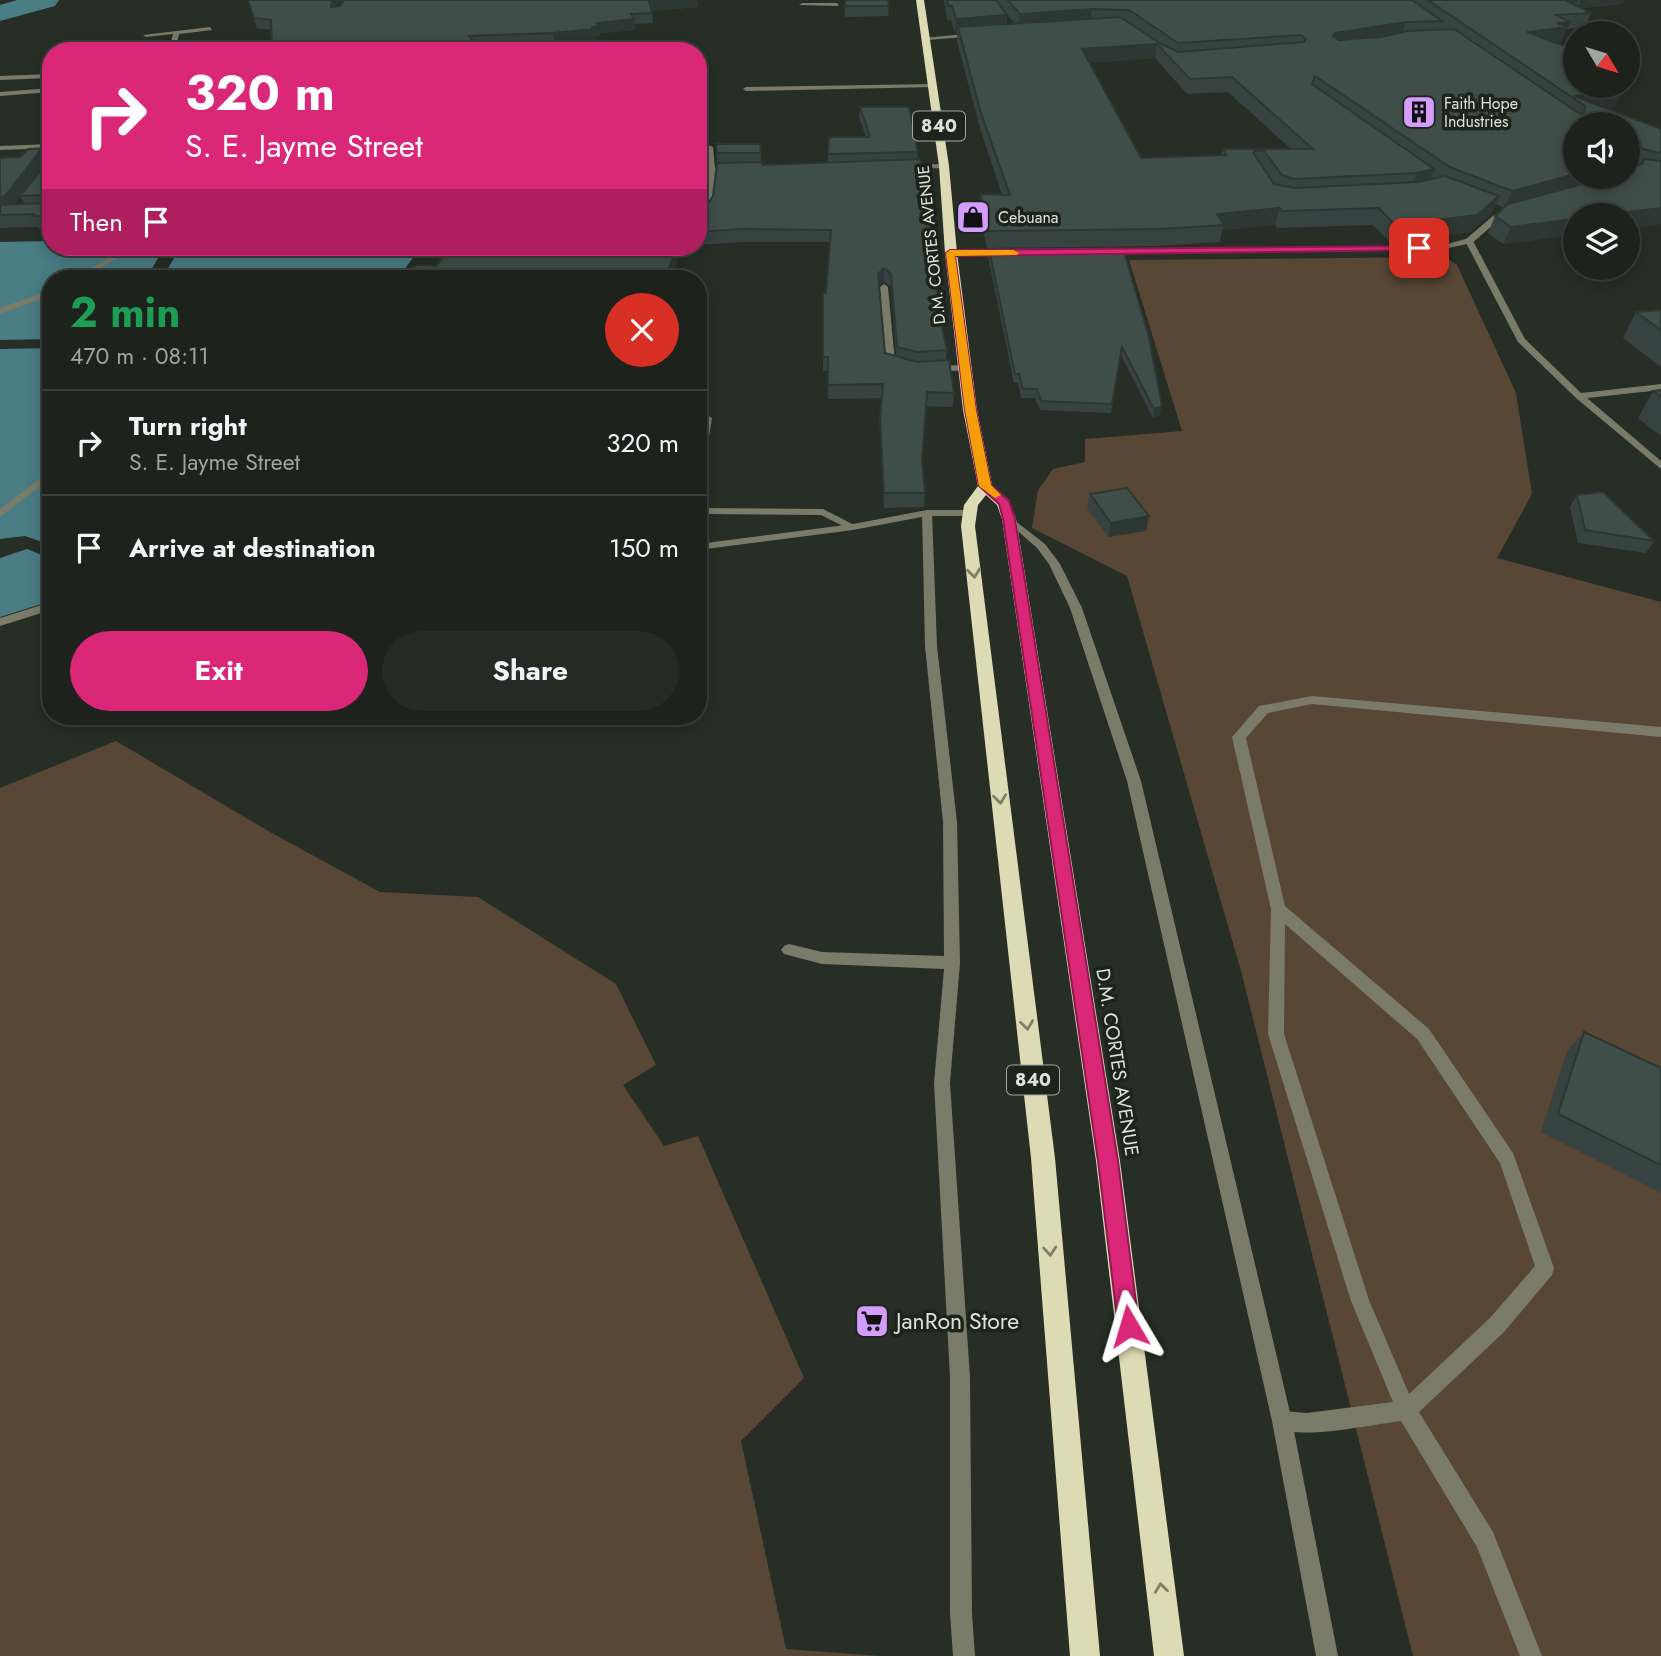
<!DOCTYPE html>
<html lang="en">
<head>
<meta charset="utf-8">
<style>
	:root { --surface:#1d221c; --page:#252a25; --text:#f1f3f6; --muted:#a0a4a3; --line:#3b3f3b; --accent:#db2777 }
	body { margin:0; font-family:Jost,sans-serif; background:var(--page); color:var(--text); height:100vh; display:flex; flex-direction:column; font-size:26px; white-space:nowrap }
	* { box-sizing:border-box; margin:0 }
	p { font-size:23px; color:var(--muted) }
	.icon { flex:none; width:38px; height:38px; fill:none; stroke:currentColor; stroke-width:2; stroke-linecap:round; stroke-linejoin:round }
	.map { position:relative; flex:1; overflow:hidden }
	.sheet { position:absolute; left:42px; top:270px; width:665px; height:455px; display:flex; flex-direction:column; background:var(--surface); border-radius:28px; box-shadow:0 4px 18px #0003,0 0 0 2px var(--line) }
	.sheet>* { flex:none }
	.top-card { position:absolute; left:42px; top:42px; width:665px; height:214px; border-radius:28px; box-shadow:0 4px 18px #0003,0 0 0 2px var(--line); background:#db2777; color:#fff; overflow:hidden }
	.needle { width:46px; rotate:128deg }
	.tools { position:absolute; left:1563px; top:21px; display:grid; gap:14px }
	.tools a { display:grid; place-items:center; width:77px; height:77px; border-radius:50%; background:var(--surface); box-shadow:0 4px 18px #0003,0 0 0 2px var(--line); font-size:35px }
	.pin { position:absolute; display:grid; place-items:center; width:60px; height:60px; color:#fff; margin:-30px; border-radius:14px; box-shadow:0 4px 10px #0006 }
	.me { position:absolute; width:77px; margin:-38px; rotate:353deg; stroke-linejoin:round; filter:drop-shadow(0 0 5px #0008) }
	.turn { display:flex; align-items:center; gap:24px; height:147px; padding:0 28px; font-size:32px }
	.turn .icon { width:91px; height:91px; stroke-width:2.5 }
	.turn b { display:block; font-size:49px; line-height:60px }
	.then { display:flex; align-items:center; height:66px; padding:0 28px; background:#0003; gap:14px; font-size:26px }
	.round { display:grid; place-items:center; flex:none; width:74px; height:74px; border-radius:37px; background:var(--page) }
	.summary { display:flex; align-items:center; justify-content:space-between; height:119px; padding:0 28px }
	h1 { font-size:42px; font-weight:700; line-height:52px; color:#1e9e55 }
	.action { display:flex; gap:14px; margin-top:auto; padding:14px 28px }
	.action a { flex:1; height:80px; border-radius:42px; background:var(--accent); color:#fff; font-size:28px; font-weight:700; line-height:80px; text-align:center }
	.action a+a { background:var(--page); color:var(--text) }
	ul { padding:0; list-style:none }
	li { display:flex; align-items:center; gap:21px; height:105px; padding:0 28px; border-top:2px solid var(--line) }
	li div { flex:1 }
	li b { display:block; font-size:26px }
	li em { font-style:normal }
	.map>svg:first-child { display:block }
	.green { fill:#574734 }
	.water { fill:#4b7d85 }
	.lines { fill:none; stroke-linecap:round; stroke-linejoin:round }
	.river { fill:#4b7d85; fill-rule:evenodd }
	.service { fill:#7b7b6a; fill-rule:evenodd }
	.minor { fill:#7b7b6a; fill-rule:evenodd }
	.tertiary { fill:#7b7b6a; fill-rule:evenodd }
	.trunk { fill:#dcdbb4; fill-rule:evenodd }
	.wall { fill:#374340; fill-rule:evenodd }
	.shaded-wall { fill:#2d3734 }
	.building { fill:#404e4a; stroke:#2d3734; stroke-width:2; fill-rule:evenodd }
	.oneway { stroke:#7c8068 }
	.route { fill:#db2777; stroke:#8e194d; stroke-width:2 }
	.slow { fill:#f59e0b }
	.labels { text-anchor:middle; stroke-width:7; stroke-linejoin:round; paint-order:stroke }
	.far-poi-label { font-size:16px; fill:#dde2dc; stroke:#1d241b; text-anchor:start }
	.far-street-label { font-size:16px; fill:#dde2dc; stroke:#1d241b }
	.shield { fill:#1d241b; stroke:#a3a9a2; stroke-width:2 }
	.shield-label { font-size:18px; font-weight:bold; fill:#dde2dc }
	.street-label { font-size:19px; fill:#dde2dc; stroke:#1d241b }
	.near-poi-label { font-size:23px; fill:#dde2dc; stroke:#1d241b; text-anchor:start }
</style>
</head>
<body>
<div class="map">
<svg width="1661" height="1656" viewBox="0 0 1661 1656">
	<rect width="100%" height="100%" fill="#272e25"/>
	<!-- green -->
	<g class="green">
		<polygon points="1445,257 1457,265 1516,393 1532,494 1497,558 1661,602 1661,1656 1413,1656 1241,971 1127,576 1032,528 1038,490 1053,469 1085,462 1085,439 1182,431 1129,260"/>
		<polygon points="116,741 270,832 380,892 478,897 616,984 656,1065 623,1085 664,1146 698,1136 804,1378 741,1441 786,1649 880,1656 0,1656 0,788"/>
	</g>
	<!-- water -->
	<g class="water">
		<polygon points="51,241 51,247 165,247 146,278 51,278 51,339 0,340 0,242"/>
		<polygon points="181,247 421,247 398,278 162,278"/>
		<polygon points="51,348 51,545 25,536 0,539 0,349"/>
		<polygon points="27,549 51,559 51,601 0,617 0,558"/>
	</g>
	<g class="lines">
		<!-- river -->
		<polygon class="river" points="17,0 59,0 55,6 0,21 0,5"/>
		<!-- service -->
		<g class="service">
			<polygon points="837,3 839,6 799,5 802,3"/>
			<polygon points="975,33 977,36 927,40 924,38"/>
			<polygon points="933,84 935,87 746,91 743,89 746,87"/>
			<polygon points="1466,239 1473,241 1525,339 1581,393 1661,384 1661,390 1587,398 1661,461 1661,469 1576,398 1518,342 1465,241"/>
			<polygon points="126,247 135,247 84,278 75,278"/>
			<polygon points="884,284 888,287 895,363 902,368 897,371 885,364 880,287"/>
			<polygon points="51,290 51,295 0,314 0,308"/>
			<polygon points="965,365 968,366 968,370 931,372 926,369 931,366"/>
			<polygon points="707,415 712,418 703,472 698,475 698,440 702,418"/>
			<polygon points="51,470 51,478 0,517 0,509"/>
			<polygon points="698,504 705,508 823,509 858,527 857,529 849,529 821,515 702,514 698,513"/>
			<path d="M1312,696L1661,727V737L1312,704L1268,713L1246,738L1285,906L1429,1029L1513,1153L1554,1268L1552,1275L1504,1332L1419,1412L1493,1532L1542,1656H1520L1477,1547L1401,1421C1368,1425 1304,1440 1275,1428L1272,1421L1275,1414L1282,1411L1307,1413L1393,1402L1351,1301L1268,1034L1271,909L1232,737L1259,706ZM1285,924L1417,1039L1500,1163L1535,1266L1490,1318L1409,1394L1369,1300L1284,1034Z"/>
		</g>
		<!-- minor -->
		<g class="minor">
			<polygon points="1564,0 1571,0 1580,5 1575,6"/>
			<polygon points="210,27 212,30 179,34 175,51 169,51 173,34 146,37 143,35"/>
			<polygon points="51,74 51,78 0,80 0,76"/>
			<polygon points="51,88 51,92 0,96 0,92"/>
			<path d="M698,141L713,147L715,168H733L737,170L733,172H715C716,192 716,212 698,223C698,215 702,215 705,208C709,196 709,184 708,172H698V168H708L706,148L698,145Z"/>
			<polygon points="51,144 51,148 0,150 0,146"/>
			<polygon points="944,164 947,168 903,169 899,167 903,165"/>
			<polygon points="441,247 449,247 445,254 465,259 461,261 439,258 436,252"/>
			<polygon points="927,510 932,513 937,646 957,822 960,963 950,1083 970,1377 972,1613 975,1656 953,1656 950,1613 950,1377 934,1083 944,969 822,964 784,954 781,950 784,946 789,944 822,952 944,956 943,822 925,646 922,513"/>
			<polygon points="1009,516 1045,544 1060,564 1082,608 1141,781 1292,1421 1338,1656 1316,1656 1272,1421 1127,781 1070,608 1049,564 1037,548 1004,519"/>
		</g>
		<!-- tertiary -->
		<g class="tertiary">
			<polygon points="1509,210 1512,210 1512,214 1500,219 1472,243 1439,250 1106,254 1102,252 1106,250 1439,246 1466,239 1494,215"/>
			<polygon points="951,251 1005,251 1009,253 1005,255 948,255 947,253"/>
			<polygon points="927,510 970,510 975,513 970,516 927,516 853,530 698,550 698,544 853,524"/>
			<polygon points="51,602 51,610 0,626 0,618"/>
		</g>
		<!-- trunk -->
		<polygon class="trunk" points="916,0 924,0 949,166 957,253 977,410 992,485 1009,500 1016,519 1120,1161 1184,1656 1154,1656 1096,1161 1002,519 997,505 986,495 978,505 975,526 1055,1158 1100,1656 1070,1656 1031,1158 961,526 964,505 978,486 963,410 945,253 939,166"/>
	</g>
	<!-- wall -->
	<g class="wall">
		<polygon points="248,0 342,0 335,6 340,6 344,0 697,0 698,7 652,11 653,23 635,24 635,30 600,33 600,36 594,37 595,40 555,44 475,46 476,51 272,51 272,30 257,28"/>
		<polygon points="844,0 888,0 889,16 845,17"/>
		<path d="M944,0H1624L1622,4L1581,8L1591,13L1586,27L1567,29L1561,42H1555L1575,86L1615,107L1605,108L1661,129V224L1503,244L1488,233L1495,216L1504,208L1496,204L1492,213L1470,232L1389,242L1373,225L1277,228L1275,225L1222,230L1220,242L1157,246L987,248L979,211L981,194L1002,195L979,125L957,41V33H955L951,20H947ZM1007,15L1014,23L1007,24ZM1155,58L1187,94L1228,92L1291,149H1223L1221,155L1141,158L1089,63ZM1575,124L1635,166H1637L1628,177Z"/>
		<path d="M860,107L918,152L917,159L932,250H931L941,314V322L947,350L946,360L954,393L953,407L926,406L922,461L925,493L924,507L884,508L880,433L882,398L828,399V371H823V293H826L830,242H742L698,245V137L704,153L706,175V190L703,206L700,211L705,208L713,196L717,163L716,144L761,153V162L763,165L828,163V154L866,137L859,117ZM884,281L891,287L896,356L885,353L879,286Z"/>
		<path d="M51,148V228L39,229L38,227L0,228V158L20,157ZM20,196L25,204L14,205Z"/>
		<polygon points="455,247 661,247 657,253 664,250 665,247 683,247 671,278 393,278 437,266 456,251"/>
		<polygon points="1123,248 1160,415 1153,418 1121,355 1111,413 1040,410 1035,398 1021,398 1018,383 1014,383 988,257 989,249"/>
		<polygon points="1661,310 1661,367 1623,338 1636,312"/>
		<polygon points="1661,390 1661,436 1638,418 1653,391"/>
		<polygon points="1090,494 1149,516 1146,531 1108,537 1087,508"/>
		<polygon points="1577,495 1654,541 1646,553 1578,543 1570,507"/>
		<polygon points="1584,1032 1661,1068 1661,1193 1541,1132 1567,1051"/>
	</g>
	<!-- shaded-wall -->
	<g class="shaded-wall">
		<polygon points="332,0 342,0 334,7 331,7"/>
		<polygon points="658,0 697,0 698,7 650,11 649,1"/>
		<polygon points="1556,0 1578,0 1575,8"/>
		<polygon points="1580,0 1624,0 1622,4 1577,8"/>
		<polygon points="1092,9 1090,23 1018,28 1020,14"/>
		<polygon points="1007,15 1006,29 958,27 957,33 955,33 956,19"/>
		<polygon points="634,19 635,30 600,33 600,36 594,37 595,40 555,44 553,33 592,27 597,23"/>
		<polygon points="1406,22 1401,36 1332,47 1333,36 1336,33"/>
		<polygon points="1570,22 1561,42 1522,46 1527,32 1557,23"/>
		<polygon points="475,43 476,51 470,51 468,44"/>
		<polygon points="1157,44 1155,58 1080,64 1082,49"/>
		<polygon points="1622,91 1615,107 1585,110 1585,106 1574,96"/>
		<polygon points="40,151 46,163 11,208 0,210 0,197"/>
		<polygon points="704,153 706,190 703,206 698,215 698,154"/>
		<polygon points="1633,159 1628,171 1628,160"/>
		<polygon points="1434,169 1428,186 1412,189 1417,173"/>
		<polygon points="1575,174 1575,177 1619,177 1505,208 1512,191"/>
		<polygon points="1499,196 1492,213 1470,232 1389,242 1395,225"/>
		<polygon points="1280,208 1275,225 1222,230 1224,225 1217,214"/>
		<polygon points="1661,208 1661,224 1628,228 1628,215 1604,215"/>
		<polygon points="1575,219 1575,235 1503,244 1511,227"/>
		<polygon points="933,237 932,250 928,251 929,238"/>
		<polygon points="646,247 661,247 655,256 647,259"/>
		<polygon points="677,247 683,247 671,278 665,278"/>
		<polygon points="884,268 884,281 877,287 878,274"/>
		<polygon points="1162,406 1160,415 1153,418 1154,409"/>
		<polygon points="1149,516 1146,531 1108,537 1111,523"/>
	</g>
	<!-- building -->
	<g class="building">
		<polygon points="248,0 332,0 331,7 340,6 344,0 658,0 649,1 652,13 631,14 634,19 597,23 599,26 592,27 593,29 553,33 469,36 475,43 468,44 473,51 272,51 271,20 254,18"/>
		<polygon points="845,0 888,0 889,6 845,6"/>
		<polygon points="947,0 996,0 1007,15 956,19 952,6 948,6"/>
		<path d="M1008,0H1412L1442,21L1406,22L1336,33L1333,36L1339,40L1381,37L1407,31L1454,29L1580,114L1584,113L1585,106L1428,0H1565L1591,13L1556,15L1570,22L1557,23L1567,27L1527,32L1575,50V62L1568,64L1575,67V86H1612L1622,91L1574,96L1661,129V153L1643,149L1635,144L1633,159L1628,160V124H1575V174L1512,191L1450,167L1315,76L1312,84L1434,169L1417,173L1294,179L1282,175L1264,151H1254V154L1274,184L1294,188L1418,182L1445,176L1499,196L1477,215L1395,225L1379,208L1282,211L1280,208L1217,214L1224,225L1160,229L988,231L981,194L1010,195L980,110L958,27L1120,17L1161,44L1178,52L1304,42L1306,39L1301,35L1178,43L1129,10L1092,9L1020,14ZM1157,44L1190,79L1232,77L1313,149H1223L1226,155L1141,158L1082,49Z"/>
		<polygon points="860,107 909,107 918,152 828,154 829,137 870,137"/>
		<polygon points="698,137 701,137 704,153 698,154"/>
		<polygon points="716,144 760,144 761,153 717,153"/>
		<polygon points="51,148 51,215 33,216 34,214 0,215 0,205 47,203 45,195 20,196 48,162 47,151 40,151 5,196 0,197 0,158 20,157 28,149"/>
		<polygon points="920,159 931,218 933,237 929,238 941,314 939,314 947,350 918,352 897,347 891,274 884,268 878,274 885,353 917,362 949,360 954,393 927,392 922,460 925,493 884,493 880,419 883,384 828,385 828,357 823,357 823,293 826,293 831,230 741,229 698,232 698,212 705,208 713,196 717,163 762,162 763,165"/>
		<polygon points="1644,159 1661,161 1661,208 1604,215 1575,215 1575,219 1511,227 1495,216 1508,204 1609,177 1628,177 1628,171 1643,163"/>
		<polygon points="698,161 705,163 705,178 702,194 698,200"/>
		<polygon points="665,247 677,247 665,278 393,278 418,265 437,266 447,251 647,257 664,250"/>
		<polygon points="1123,248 1149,337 1162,406 1154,409 1122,347 1112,404 1041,401 1037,389 1023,389 1019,374 1015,374 989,249"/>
		<polygon points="1661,310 1661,330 1636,312"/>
		<polygon points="1661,390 1661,397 1653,391"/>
		<polygon points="1127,488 1149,516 1111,523 1090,494"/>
		<polygon points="1603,492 1654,541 1585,530 1577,495"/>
		<polygon points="1584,1032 1661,1068 1661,1165 1558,1114"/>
	</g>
	<!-- one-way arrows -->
	<defs><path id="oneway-chevron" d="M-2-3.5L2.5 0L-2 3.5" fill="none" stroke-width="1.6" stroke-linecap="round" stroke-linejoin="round" transform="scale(1.75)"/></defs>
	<g class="oneway">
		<use href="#oneway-chevron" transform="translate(974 573) rotate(83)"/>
		<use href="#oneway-chevron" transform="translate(1000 799) rotate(83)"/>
		<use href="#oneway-chevron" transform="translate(1027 1025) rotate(83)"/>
		<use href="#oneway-chevron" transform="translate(1050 1251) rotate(85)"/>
		<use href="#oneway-chevron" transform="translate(1161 1588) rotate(-97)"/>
	</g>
	<!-- route -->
	<polygon class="route" points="1419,246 1423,248 1422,250 955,256 976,410 991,485 1009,501 1015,519 1118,1161 1139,1326 1136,1334 1129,1337 1121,1334 1118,1326 1098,1161 1003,519 999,504 979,486 965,410 946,253 950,250"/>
	<!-- slow -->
	<polygon class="slow" points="1014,250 1019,253 1017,255 955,256 976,410 991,485 1001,495 995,498 979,486 965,410 946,253 950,250"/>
	<!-- icons -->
	<defs>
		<g id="building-square" transform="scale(1.75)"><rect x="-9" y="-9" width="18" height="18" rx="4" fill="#d39cfd" stroke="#1d241b"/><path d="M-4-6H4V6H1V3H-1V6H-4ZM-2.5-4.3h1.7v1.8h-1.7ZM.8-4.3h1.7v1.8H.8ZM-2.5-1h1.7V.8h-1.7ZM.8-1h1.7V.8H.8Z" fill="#111"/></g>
		<g id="shop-square" transform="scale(1.75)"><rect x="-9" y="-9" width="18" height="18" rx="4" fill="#d39cfd" stroke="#1d241b"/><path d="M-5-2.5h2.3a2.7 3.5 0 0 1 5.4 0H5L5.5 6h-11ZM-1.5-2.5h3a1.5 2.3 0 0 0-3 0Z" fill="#111"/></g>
		<g id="supermarket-square" transform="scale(1.75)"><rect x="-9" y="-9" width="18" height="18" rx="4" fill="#d39cfd" stroke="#1d241b"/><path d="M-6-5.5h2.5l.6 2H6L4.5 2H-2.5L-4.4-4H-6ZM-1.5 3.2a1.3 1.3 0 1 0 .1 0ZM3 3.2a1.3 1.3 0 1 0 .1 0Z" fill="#111"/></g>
	</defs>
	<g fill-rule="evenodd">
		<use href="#building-square" x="1419" y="112"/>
		<use href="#shop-square" x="973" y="217"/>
		<use href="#supermarket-square" x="872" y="1321"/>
	</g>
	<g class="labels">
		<!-- far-poi labels -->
		<g class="far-poi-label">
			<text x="1444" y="109">Faith Hope<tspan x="1444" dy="18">Industries</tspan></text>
			<text x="998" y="223">Cebuana</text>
		</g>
		<!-- far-street labels -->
		<g class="far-street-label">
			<text transform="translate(931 245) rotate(-96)" y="6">D.M. CORTES AVENUE</text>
		</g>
		<!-- shield labels -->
		<g class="shield">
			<rect x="913" y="111.5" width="52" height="29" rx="5"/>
			<rect x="1007" y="1065.5" width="52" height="29" rx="5"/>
		</g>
		<g class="shield-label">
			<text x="939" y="132">840</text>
			<text x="1033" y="1086">840</text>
		</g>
		<!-- street labels -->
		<g class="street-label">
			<text transform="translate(1118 1062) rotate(81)" y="7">D.M. CORTES AVENUE</text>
		</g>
		<!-- near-poi labels -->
		<g class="near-poi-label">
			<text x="896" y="1329">JanRon Store</text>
		</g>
	</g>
</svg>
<div class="tools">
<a><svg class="needle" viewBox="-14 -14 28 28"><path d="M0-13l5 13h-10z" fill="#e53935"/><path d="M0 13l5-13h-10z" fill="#a0a4a3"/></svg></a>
<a><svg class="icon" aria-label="sound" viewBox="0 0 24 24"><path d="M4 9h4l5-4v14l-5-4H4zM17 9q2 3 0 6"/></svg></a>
<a><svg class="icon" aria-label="layers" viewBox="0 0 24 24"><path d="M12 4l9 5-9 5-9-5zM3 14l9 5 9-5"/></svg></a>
</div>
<div class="pin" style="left:1419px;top:248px;background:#d93025"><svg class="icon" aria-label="arrive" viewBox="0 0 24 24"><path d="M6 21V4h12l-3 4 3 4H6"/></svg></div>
<svg class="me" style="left:1129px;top:1326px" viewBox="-20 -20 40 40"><path d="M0-17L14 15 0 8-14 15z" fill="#db2777" stroke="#fff" stroke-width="4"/></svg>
<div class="top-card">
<div class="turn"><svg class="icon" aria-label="right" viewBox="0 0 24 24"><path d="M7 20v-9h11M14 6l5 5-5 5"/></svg><div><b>320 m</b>S. E. Jayme Street</div></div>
<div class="then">Then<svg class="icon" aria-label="arrive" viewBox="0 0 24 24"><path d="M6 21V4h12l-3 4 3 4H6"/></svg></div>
</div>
<section class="sheet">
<div class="summary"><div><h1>2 min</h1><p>470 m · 08:11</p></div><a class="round" style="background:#d93025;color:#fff"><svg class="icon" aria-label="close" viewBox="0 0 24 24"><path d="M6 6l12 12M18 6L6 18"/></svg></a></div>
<ul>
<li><svg class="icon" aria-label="right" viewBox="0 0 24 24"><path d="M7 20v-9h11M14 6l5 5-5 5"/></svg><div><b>Turn right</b><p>S. E. Jayme Street</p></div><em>320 m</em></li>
<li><svg class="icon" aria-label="arrive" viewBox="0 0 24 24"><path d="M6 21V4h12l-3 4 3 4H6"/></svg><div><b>Arrive at destination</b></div><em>150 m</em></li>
</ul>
<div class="action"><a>Exit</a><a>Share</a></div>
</section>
</div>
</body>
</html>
